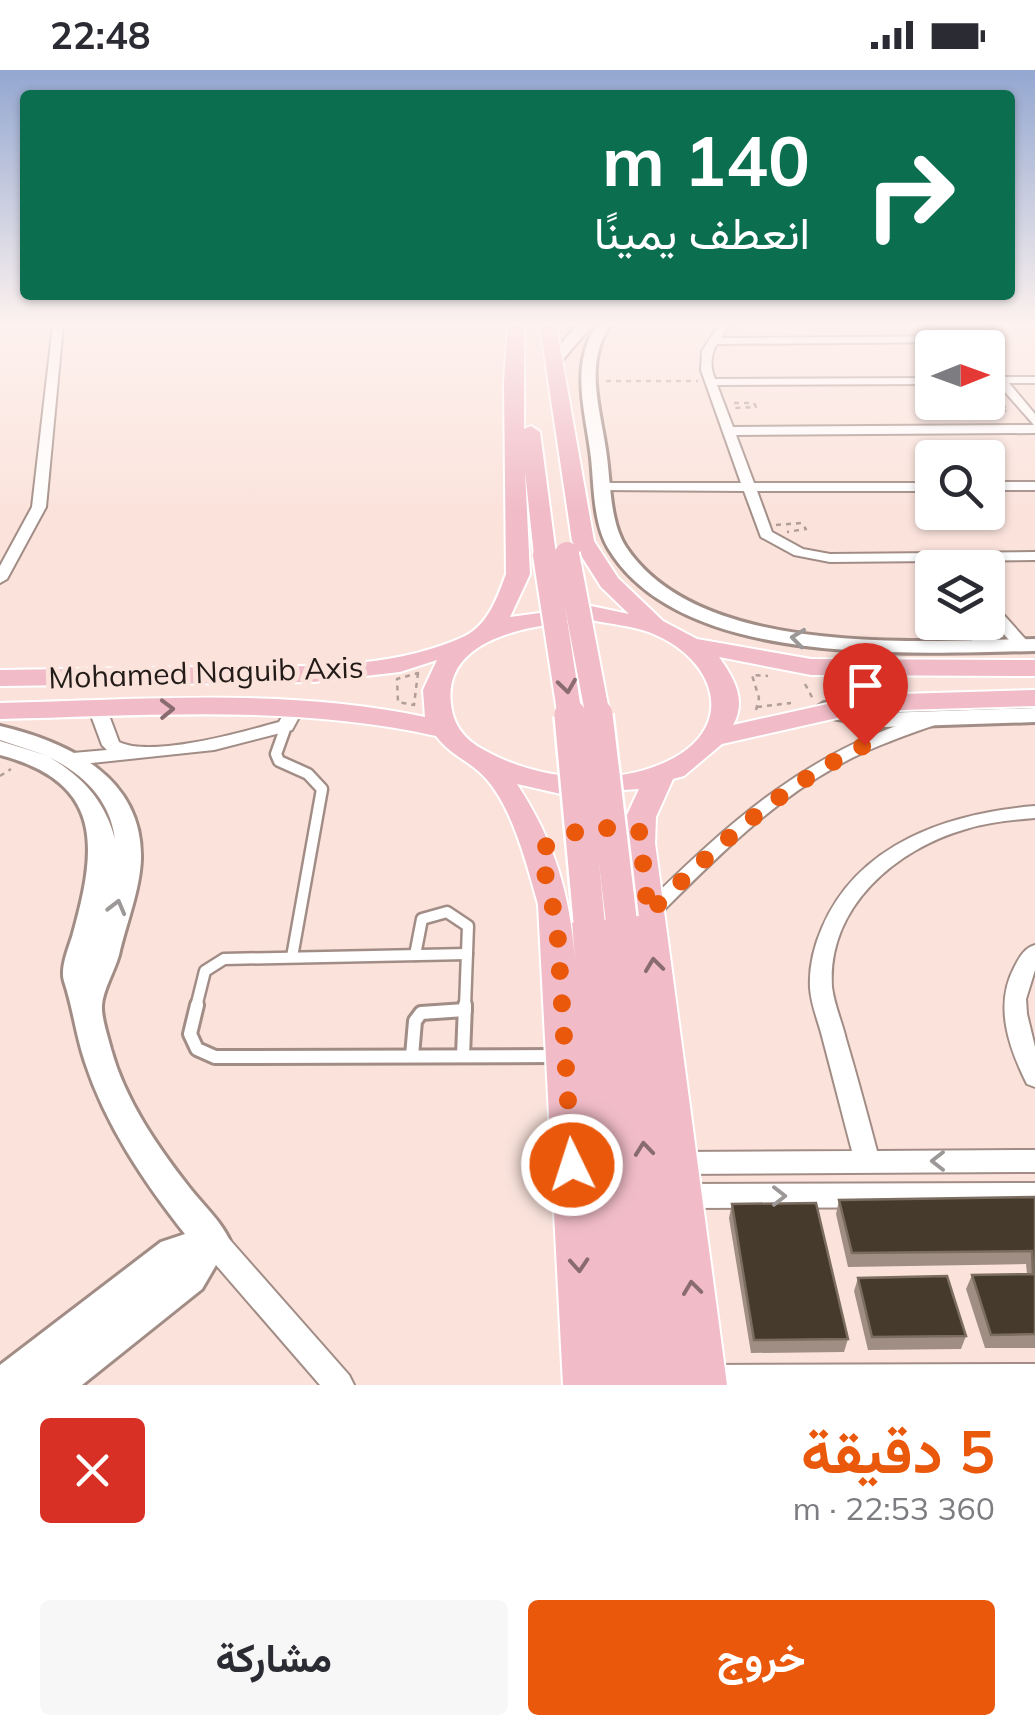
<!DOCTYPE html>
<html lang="ar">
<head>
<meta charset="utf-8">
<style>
	:root { --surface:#fff; --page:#f7f7f7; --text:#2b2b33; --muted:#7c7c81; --accent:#ea580c }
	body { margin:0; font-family:Mulish,Vazirmatn,sans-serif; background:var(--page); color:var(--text); direction:rtl; height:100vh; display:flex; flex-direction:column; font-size:38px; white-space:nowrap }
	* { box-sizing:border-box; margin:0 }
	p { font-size:32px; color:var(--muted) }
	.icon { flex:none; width:55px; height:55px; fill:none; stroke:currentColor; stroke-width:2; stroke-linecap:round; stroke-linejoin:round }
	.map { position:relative; height:1315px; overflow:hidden; direction:ltr }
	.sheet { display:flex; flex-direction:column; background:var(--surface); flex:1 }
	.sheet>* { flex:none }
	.top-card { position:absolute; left:20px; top:20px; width:995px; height:210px; border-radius:10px; box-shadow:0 2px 8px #0004; direction:rtl; background:#0b6e4f; color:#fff; overflow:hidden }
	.needle { width:65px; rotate:89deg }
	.fabs { position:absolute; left:915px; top:260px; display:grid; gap:20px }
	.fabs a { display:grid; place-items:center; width:90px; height:90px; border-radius:10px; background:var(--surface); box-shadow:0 2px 8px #0004; font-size:50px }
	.pin { position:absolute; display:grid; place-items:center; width:85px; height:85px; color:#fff; margin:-102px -42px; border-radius:50% 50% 50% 0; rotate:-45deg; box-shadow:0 0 10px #0007 }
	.pin .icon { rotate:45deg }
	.me { position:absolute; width:110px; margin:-55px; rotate:356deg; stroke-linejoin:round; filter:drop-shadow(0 0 8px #0008) }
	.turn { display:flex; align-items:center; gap:35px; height:210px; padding:0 40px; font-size:45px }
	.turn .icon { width:130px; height:130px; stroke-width:2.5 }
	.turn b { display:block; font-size:70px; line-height:85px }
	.round { display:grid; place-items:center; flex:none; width:105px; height:105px; border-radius:10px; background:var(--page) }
	.headline { display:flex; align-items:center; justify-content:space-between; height:170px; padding:0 40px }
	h1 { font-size:60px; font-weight:700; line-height:75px; color:var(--accent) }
	.button { display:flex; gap:20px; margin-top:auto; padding:20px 40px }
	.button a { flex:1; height:115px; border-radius:10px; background:var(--accent); color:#fff; font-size:40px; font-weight:700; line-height:115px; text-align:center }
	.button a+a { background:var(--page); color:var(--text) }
	.status { display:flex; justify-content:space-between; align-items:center; height:70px; padding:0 50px; background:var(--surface); direction:ltr }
	.status svg { height:28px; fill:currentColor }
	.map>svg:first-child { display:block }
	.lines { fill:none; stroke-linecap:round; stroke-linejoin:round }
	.service-far1-casing { stroke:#a28d86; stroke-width:15 }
	.service-casing { stroke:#a28d86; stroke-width:18 }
	.minor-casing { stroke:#a28d86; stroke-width:4 }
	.tertiary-casing { stroke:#a28d86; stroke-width:6 }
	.secondary-casing { stroke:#a28d86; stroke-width:5 }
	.primary-casing { stroke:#fff; stroke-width:4 }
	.path { stroke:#b19e99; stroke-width:2.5; stroke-dasharray:5 5; stroke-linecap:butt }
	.service-far1 { stroke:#fff; stroke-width:10 }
	.service { stroke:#fff; stroke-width:12 }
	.minor { fill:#fff; fill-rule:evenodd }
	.tertiary { fill:#fff; fill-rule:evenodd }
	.secondary { fill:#fff; fill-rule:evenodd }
	.primary { fill:#f1bcc7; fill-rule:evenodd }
	.primary-bridge-far1-casing { stroke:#fff; stroke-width:28; stroke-linecap:butt }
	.primary-bridge-casing { stroke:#fff; stroke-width:36; stroke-linecap:butt }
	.primary-bridge-far1 { stroke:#f1bcc7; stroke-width:24 }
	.primary-bridge { stroke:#f1bcc7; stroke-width:31 }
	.wall { fill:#a08e84 }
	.building { fill:#453a2c; stroke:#7c6d61; stroke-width:2.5 }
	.oneway { stroke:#9c9897 }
	.oneway2 { stroke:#8a6c70 }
	.route { stroke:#ea580c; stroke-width:18; stroke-dasharray:0 32.4 }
	.labels { text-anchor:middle; stroke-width:10; stroke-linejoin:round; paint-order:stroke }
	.street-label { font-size:30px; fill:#231b18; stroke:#fbe3dc }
</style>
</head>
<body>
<div class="status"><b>22:48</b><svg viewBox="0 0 49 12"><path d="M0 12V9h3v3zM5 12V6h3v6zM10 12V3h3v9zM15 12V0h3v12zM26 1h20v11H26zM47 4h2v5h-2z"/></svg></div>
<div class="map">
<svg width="1035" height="1315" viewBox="0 0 1035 1315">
	<rect width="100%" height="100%" fill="#fbe3dc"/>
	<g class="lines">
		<!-- service-far1 casing -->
		<g class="service-far1-casing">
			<g id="service-far1">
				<polyline points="286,656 276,684 279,691 308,704 322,719 292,887"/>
				<polyline points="415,885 422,849 447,842 468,856 465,937"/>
				<polyline points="196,937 205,901 224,889 467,884"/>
			</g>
		</g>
		<!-- service casing -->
		<g class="service-casing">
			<g id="service">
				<polyline points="197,935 190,964 197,979 215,987 558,986"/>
				<polyline points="412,986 415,951 421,943 465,940"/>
				<polyline points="463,986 465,935"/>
			</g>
		</g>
		<!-- minor casing -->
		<g class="minor-casing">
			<g id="minor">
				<polygon points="53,255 63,255 46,437 7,509 0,513 0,496 32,437"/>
				<path d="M719,255H729L721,268L966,266L971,269L966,272L717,274C710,285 710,297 715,309L932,308V314L717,315L733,357L1034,355L997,313L989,312L988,310L992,307L988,301V292L992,293L1003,307H1035V313H1009L1035,344V363L736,365L754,413H932V421H757L772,462L803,479L830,484L1035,482V490L830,492L794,485L761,467L744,421L599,420L597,417L604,413H741L701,300L702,281Z"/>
				<rect x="988" y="412" width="47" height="8"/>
				<polygon points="988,531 993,533 1028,572 1030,575 1028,578 1016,578 995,554 984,578 972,578 970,575 980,552 988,552"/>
				<path d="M295,633L304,638L292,660L214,680L73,695L64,689L73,683L107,680L102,675L89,640L98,635L107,640L119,672C153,688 242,662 279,652L289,634Z"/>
				<path d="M937,643L946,648L943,652C907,665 870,677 837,696C767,735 711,793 655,849L648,852L641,849L638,844L641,839C730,751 813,676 937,643Z"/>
				<path d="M1035,736V748C1012,750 989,752 966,759C896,779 827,837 832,917C834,934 842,952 846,969C857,1006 867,1043 877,1081L1035,1080V1102L677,1104L668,1101L664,1093L668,1085L677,1082L852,1081C842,1044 833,1007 823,970C819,953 811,935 810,918C809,898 814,876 822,858C858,773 949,743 1035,736Z"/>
				<path d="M1035,875V900L1026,929L1027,944L1035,977V1017L1027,1014C1009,978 994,936 1014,898C1019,888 1024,878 1035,875Z"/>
				<polygon points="1035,1113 1035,1137 682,1138 673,1134 669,1126 673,1118 682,1114"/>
				<polygon points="213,1159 223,1162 349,1305 354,1315 320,1315 203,1180 200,1171 203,1162"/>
				<polygon points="1035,1294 1035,1315 693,1315 691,1310 696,1300 706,1295"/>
			</g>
		</g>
		<!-- tertiary casing -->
		<g class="tertiary-casing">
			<g id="tertiary">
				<path d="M597,255H610C584,294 600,337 606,380C611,411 609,451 626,477C700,588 918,571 1035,569V581C912,583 680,599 608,478C593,452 594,416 591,388C586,343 569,296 597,255Z"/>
				<polygon points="824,633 883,643 1035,638 1035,652 883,657 816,645 813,640"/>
				<path d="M0,656C68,672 143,707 141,789C140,820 126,854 119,885C115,900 103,920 102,935C101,947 108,967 111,979C125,1030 157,1076 189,1117C203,1135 221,1151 230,1171L202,1219L82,1315H0V1295L161,1172L185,1164C144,1112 106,1056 85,992C76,966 73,938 64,911C60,899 68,879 72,867C96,781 107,713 0,685V671L48,686L0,670ZM49,687C83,704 110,729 115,769C105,731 82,706 49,687Z"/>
			</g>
		</g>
		<!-- secondary casing -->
		<g class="secondary-casing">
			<polygon id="secondary" points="577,255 592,255 559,294 549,294 549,288"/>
		</g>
		<!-- primary casing -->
		<g class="primary-casing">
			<path id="primary" d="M508,255H524V359L531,356L540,362L556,485L545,492L534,485L525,401L530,504L510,547L591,536L629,544L601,517L572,471L540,255H556L594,471L618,508L663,551L697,569L811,589L1035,590V606L811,605L719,587C734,608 747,630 733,655L868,625L1035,620V636L868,641L722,674L684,706L673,709L656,747L655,773L727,1315H563L538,834C526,793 511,728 477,700C461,687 449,683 436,666C292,634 146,646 0,649V633C142,630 286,617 425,647L423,620L437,590L400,602L313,612L0,616V600C72,599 143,598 215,597C296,596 390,601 465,566C488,555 498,526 506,504L504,312ZM591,550C610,554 633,556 651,563C719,590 739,662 661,694C606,717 536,709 484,680C465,670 453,655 451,634C442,563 543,554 591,550ZM517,714L561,724L639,719L626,747L631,839L609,840L605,849L601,843L589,839L577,843L572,851L575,890C570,824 554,770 517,714Z"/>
		</g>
		<!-- path -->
		<g class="path">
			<polyline points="606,311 698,311"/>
			<polyline points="734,333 754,333 756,337 735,338"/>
			<polyline points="1006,337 999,338 1011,343"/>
			<polyline points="776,455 801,453 806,459 787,462"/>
			<polygon points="418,603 414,635 398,632 397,609"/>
			<polyline points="805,614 813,629"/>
			<polyline points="757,637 791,633"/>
			<polyline points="756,640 759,628 752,605 768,606"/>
			<polyline points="0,706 11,699"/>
		</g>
		<!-- service-far1 -->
		<use href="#service-far1" class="service-far1"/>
		<!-- service -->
		<use href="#service" class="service"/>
		<!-- minor -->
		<use href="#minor" class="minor"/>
		<!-- tertiary -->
		<use href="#tertiary" class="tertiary"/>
		<!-- secondary -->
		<use href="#secondary" class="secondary"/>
		<!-- primary -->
		<use href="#primary" class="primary"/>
		<!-- primary-bridge-far1 casing -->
		<g class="primary-bridge-far1-casing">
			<g id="primary-bridge-far1">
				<polyline points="567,484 598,647"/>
				<polyline points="545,485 570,647"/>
			</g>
		</g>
		<!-- primary-bridge casing -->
		<g class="primary-bridge-casing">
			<g id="primary-bridge">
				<polyline points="570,645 589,851"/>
				<polyline points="597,645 621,848"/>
			</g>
		</g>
		<!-- primary-bridge-far1 -->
		<use href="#primary-bridge-far1" class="primary-bridge-far1"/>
		<!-- primary-bridge -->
		<use href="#primary-bridge" class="primary-bridge"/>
	</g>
	<!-- wall -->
	<g class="wall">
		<polygon points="1035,1127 1035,1278 985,1278 966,1219 972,1205 1027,1204 1026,1194 848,1197 836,1144 839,1130"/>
		<polygon points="732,1134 848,1269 844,1282 751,1283 729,1148"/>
		<polygon points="858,1208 966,1266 961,1279 868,1280 854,1221"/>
	</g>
	<!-- building -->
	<g class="building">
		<polygon points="1035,1127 1035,1264 991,1265 972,1205 1033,1204 1032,1181 852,1183 839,1130"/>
		<polygon points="816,1133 848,1269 754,1270 732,1134"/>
		<polygon points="947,1206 966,1266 872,1267 858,1208"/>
	</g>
	<!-- one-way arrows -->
	<defs><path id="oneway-chevron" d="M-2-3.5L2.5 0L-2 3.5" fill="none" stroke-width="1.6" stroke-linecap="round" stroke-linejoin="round" transform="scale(2.5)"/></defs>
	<g class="oneway">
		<use href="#oneway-chevron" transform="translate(798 568) rotate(-173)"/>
		<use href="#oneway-chevron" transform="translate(117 837) rotate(-75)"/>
		<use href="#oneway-chevron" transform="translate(938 1091) rotate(180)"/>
		<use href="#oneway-chevron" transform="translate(779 1126)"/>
	</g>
	<g class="oneway2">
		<use href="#oneway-chevron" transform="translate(567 616) rotate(82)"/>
		<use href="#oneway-chevron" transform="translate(167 639) rotate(-1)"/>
		<use href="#oneway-chevron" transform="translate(654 895) rotate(-97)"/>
		<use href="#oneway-chevron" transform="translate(644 1079) rotate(-96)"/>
		<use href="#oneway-chevron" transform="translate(579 1195) rotate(86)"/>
		<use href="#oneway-chevron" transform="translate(692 1218) rotate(-97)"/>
	</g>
	<!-- sky -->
	<linearGradient id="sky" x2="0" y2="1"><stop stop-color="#93a7d0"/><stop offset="0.58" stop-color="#fdf2ef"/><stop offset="1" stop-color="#fdf2ef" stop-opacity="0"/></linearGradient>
	<rect width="1035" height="439" fill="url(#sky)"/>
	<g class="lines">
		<!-- route -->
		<path class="route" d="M572,1095L557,855L540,781C569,757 604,754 640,762L648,844C715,778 779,717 865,675"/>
	</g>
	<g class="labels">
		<!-- street labels -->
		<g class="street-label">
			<text transform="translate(206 603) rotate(-2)" y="10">Mohamed Naguib Axis</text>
		</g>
	</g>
</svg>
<div class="fabs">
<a><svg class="needle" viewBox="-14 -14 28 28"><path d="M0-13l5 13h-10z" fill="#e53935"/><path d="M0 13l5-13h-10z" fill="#7c7c81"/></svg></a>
<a><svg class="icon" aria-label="search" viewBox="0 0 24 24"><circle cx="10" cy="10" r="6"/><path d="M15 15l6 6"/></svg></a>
<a><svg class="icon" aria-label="layers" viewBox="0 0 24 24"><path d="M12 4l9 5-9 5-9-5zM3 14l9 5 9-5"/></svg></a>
</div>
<div class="pin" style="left:865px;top:675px;background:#d93025"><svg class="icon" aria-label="arrive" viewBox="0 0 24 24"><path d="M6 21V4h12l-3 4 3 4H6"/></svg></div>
<svg class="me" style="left:572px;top:1095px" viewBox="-20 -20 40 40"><circle r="17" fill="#ea580c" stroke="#fff" stroke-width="3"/><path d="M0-11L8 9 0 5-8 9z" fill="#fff"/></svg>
<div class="top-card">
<div class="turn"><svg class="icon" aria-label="right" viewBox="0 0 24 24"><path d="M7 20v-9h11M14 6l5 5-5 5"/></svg><div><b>140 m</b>انعطف يمينًا</div></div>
</div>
</div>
<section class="sheet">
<div class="headline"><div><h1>5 دقيقة</h1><p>360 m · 22:53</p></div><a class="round" style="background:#d93025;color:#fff"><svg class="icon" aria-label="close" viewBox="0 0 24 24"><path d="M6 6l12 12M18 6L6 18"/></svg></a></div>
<div class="button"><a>خروج</a><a>مشاركة</a></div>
</section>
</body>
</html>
